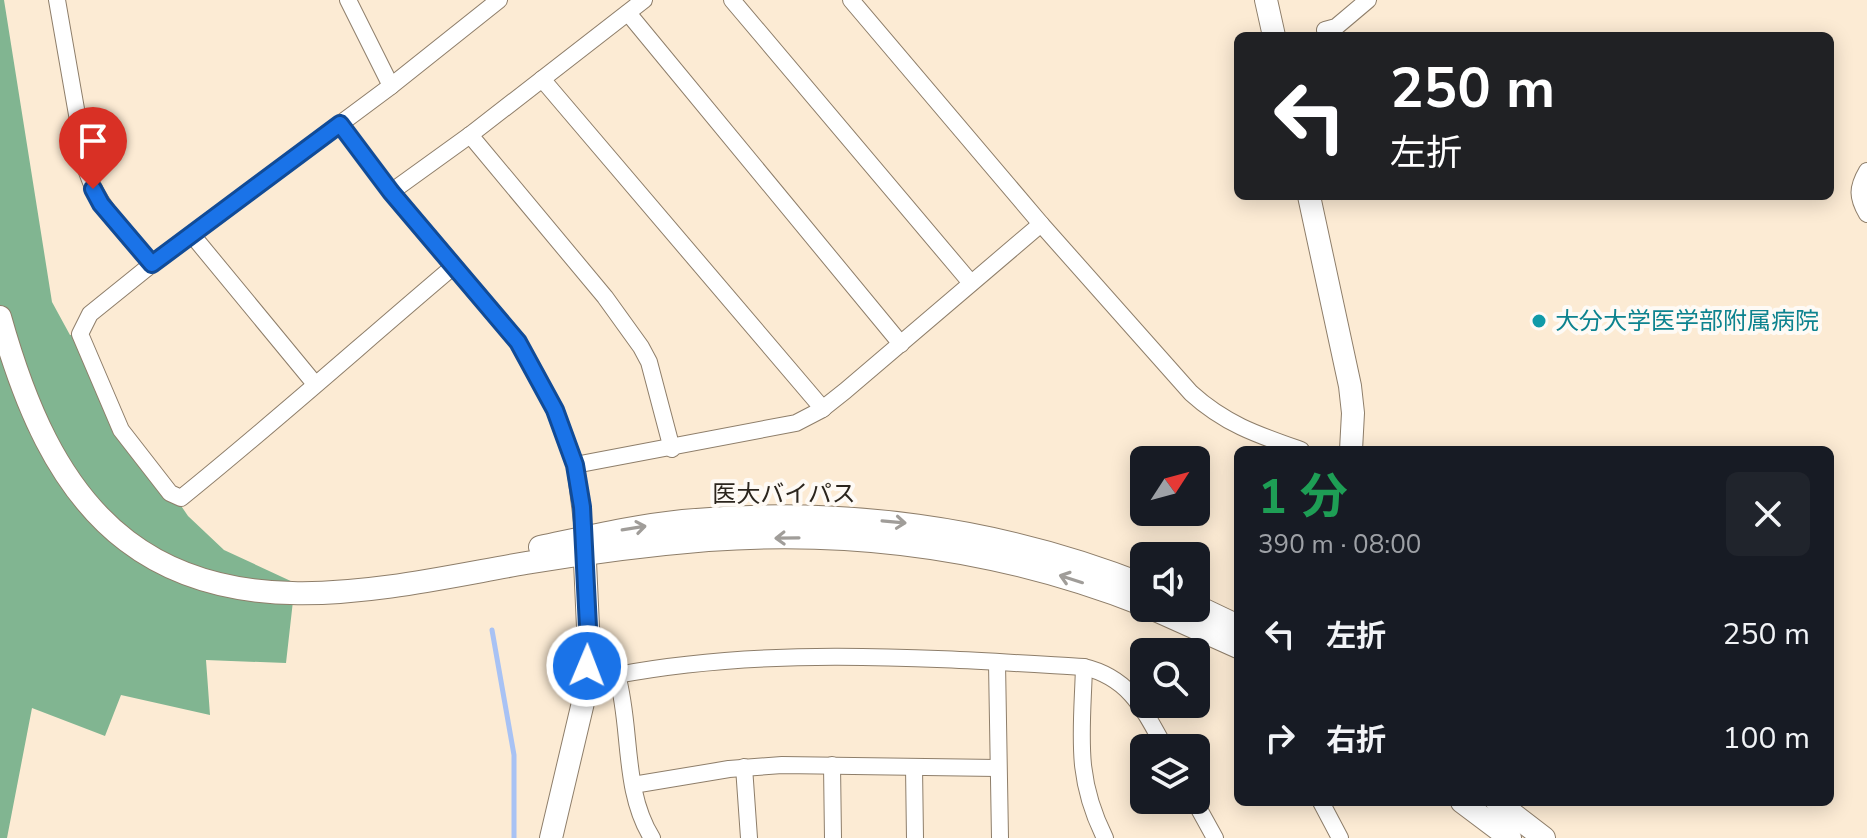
<!DOCTYPE html>
<html lang="ja">
<head>
<meta charset="utf-8">
<style>
	:root { --surface:#171b24; --page:#20242c; --text:#f1f3f6; --muted:#9ea1a6 }
	body { margin:0; font-family:"Nunito Sans","Noto Sans JP",sans-serif; background:var(--page); color:var(--text); height:100vh; display:flex; flex-direction:column; font-size:30px; white-space:nowrap }
	* { box-sizing:border-box; margin:0 }
	p { font-size:26px; color:var(--muted) }
	.icon { flex:none; width:44px; height:44px; fill:none; stroke:currentColor; stroke-width:2; stroke-linecap:round; stroke-linejoin:round }
	.map { position:relative; flex:1; overflow:hidden }
	.details { position:absolute; left:1234px; top:446px; width:600px; height:360px; display:flex; flex-direction:column; background:var(--surface); border-radius:12px; box-shadow:0 4px 20px #0003 }
	.details>* { flex:none }
	.guide { position:absolute; left:1234px; top:32px; width:600px; height:168px; border-radius:12px; box-shadow:0 4px 20px #0003; background:#202124; color:#fff; overflow:hidden }
	.needle { width:52px; rotate:54deg }
	.buttons { position:absolute; left:1130px; top:446px; display:grid; gap:16px }
	.buttons a { display:grid; place-items:center; width:80px; height:80px; border-radius:12px; background:var(--surface); box-shadow:0 4px 20px #0003; font-size:40px }
	.pin { position:absolute; display:grid; place-items:center; width:68px; height:68px; color:#fff; margin:-82px -34px; border-radius:50% 50% 50% 0; rotate:-45deg; box-shadow:0 0 8px #0007 }
	.pin .icon { rotate:45deg }
	.me { position:absolute; width:88px; margin:-44px; rotate:1deg; stroke-linejoin:round; filter:drop-shadow(0 0 6px #0008) }
	.turn { display:flex; align-items:center; gap:28px; height:168px; padding:0 24px; font-size:36px }
	.turn .icon { width:104px; height:104px; stroke-width:2.5 }
	.turn b { display:block; font-size:56px; line-height:68px }
	.round { display:grid; place-items:center; flex:none; width:84px; height:84px; border-radius:12px; background:var(--page) }
	.summary { display:flex; align-items:center; justify-content:space-between; height:136px; padding:0 24px }
	h1 { font-size:48px; font-weight:700; line-height:60px; color:#1e9e55 }
	ul { padding:0; list-style:none }
	li { display:flex; align-items:center; gap:24px; height:104px; padding:0 24px }
	li div { flex:1 }
	li b { display:block; font-size:30px }
	li em { font-style:normal }
	.map>svg:first-child { display:block }
	.forest { fill:#81b591 }
	.lines { fill:none; stroke-linecap:round; stroke-linejoin:round }
	.stream { stroke:#a8c2f4; stroke-width:5 }
	.street-casing { stroke:#8e7e6a; stroke-width:18 }
	.secondary-casing { stroke:#8e7e6a; stroke-width:24 }
	.street { stroke:#fff; stroke-width:16 }
	.secondary { stroke:#fff; stroke-width:22 }
	.oneway { stroke:#a09d99 }
	.route-casing { stroke:#114b97; stroke-width:20 }
	.route { stroke:#1a73e8; stroke-width:14 }
	.culture-dot { fill:#0f9aa8; stroke:#fefaf5; stroke-width:3 }
	.labels { text-anchor:middle; stroke-width:8; stroke-linejoin:round; paint-order:stroke }
	.culture-label { font-size:24px; fill:#0d838f; stroke:#fefaf5; text-anchor:start }
	.street-label { font-size:24px; fill:#2b251d; stroke:#fefaf5 }
</style>
</head>
<body>
<div class="map">
<svg width="1867" height="838" viewBox="0 0 1867 838">
	<rect width="100%" height="100%" fill="#fcebd4"/>
	<!-- forest -->
	<polygon class="forest" points="0,0 4,0 52,302 70,335 80,334 99,385 188,516 224,550 295,583 286,663 206,660 210,715 121,695 105,736 32,708 7,838 0,838"/>
	<g class="lines">
		<!-- stream -->
		<polyline class="stream" points="492,630 514,755 514,838"/>
		<!-- street casing -->
		<g class="street-casing">
			<g id="street">
				<path d="M57,0L87,172C99,208 128,235 152,264"/>
				<polyline points="348,0 391,86"/>
				<polyline points="732,0 971,283"/>
				<path d="M851,0L1041,224L1191,393C1225,424 1258,435 1301,450"/>
				<polyline points="628,13 901,344"/>
				<polyline points="1325,30 1336,27 1368,0"/>
				<polyline points="542,79 823,409"/>
				<polyline points="340,124 391,192 518,342 555,410 575,465 584,538"/>
				<polyline points="470,135 605,297 641,347 649,362 672,449"/>
				<path d="M1867,171C1857,188 1857,197 1867,214"/>
				<polyline points="391,192 470,135 644,0"/>
				<polyline points="193,236 315,384"/>
				<path d="M454,266C363,343 274,423 181,498L170,493L121,430L80,334L90,314L152,264L391,86L499,0"/>
				<polyline points="575,465 796,423 821,410 845,391 1041,224"/>
				<path d="M588,627C601,642 611,656 617,675C632,727 622,790 652,838"/>
				<polyline points="997,663 1000,838"/>
				<path d="M1084,667C1082,734 1074,776 1105,838"/>
				<path d="M617,675C770,646 929,658 1084,667C1130,678 1144,710 1165,748"/>
				<polyline points="832,765 833,838"/>
				<polyline points="744,767 749,838"/>
				<polyline points="914,767 915,838"/>
				<polyline points="633,785 729,769 782,765 997,768"/>
				<polyline points="1194,800 1215,838"/>
				<polyline points="1321,802 1340,838"/>
			</g>
		</g>
		<!-- secondary casing -->
		<g class="secondary-casing">
			<g id="secondary">
				<polyline points="1266,0 1274,36"/>
				<polyline points="1309,196 1350,386 1353,413 1351,450"/>
				<path d="M0,317C23,399 57,488 127,541C241,628 398,585 526,563C586,553 647,545 708,540C859,529 1004,550 1144,605"/>
				<path d="M540,547C588,537 635,526 683,521C840,506 998,527 1144,585"/>
				<polyline points="1196,606 1238,626"/>
				<polyline points="1151,608 1238,647"/>
				<polyline points="1462,802 1510,838"/>
				<polyline points="1497,802 1544,838"/>
				<polyline points="551,838 585,694 588,627 584,540"/>
			</g>
		</g>
		<!-- street -->
		<use href="#street" class="street"/>
		<!-- secondary -->
		<use href="#secondary" class="secondary"/>
	</g>
	<!-- one-way arrows -->
	<defs><path id="oneway-shaft" d="M-6 0H5M1.5-3L5.5 0L1.5 3" fill="none" stroke-width="1.6" stroke-linecap="round" stroke-linejoin="round" transform="scale(2)"/></defs>
	<g class="oneway">
		<use href="#oneway-shaft" transform="translate(894 522) rotate(5)"/>
		<use href="#oneway-shaft" transform="translate(634 528) rotate(-9)"/>
		<use href="#oneway-shaft" transform="translate(787 538) rotate(179)"/>
		<use href="#oneway-shaft" transform="translate(1071 579) rotate(-162)"/>
	</g>
	<g class="lines">
		<!-- route casing -->
		<g class="route-casing">
			<polyline id="route" points="93,189 101,204 152,264 340,124 391,192 518,342 555,410 575,465 582,507 588,627 587,666"/>
		</g>
		<!-- route -->
		<use href="#route" class="route"/>
	</g>
	<!-- markers -->
	<circle class="culture-dot" cx="1539" cy="321" r="8"/>
	<g class="labels">
		<!-- culture labels -->
		<g class="culture-label">
			<text x="1555" y="329">大分大学医学部附属病院</text>
		</g>
		<!-- street labels -->
		<g class="street-label">
			<text x="784" y="502">医大バイパス</text>
		</g>
	</g>
</svg>
<div class="buttons">
<a><svg class="needle" viewBox="-14 -14 28 28"><path d="M0-13l5 13h-10z" fill="#e53935"/><path d="M0 13l5-13h-10z" fill="#9ea1a6"/></svg></a>
<a><svg class="icon" aria-label="sound" viewBox="0 0 24 24"><path d="M4 9h4l5-4v14l-5-4H4zM17 9q2 3 0 6"/></svg></a>
<a><svg class="icon" aria-label="search" viewBox="0 0 24 24"><circle cx="10" cy="10" r="6"/><path d="M15 15l6 6"/></svg></a>
<a><svg class="icon" aria-label="layers" viewBox="0 0 24 24"><path d="M12 4l9 5-9 5-9-5zM3 14l9 5 9-5"/></svg></a>
</div>
<div class="pin" style="left:93px;top:189px;background:#d93025"><svg class="icon" aria-label="arrive" viewBox="0 0 24 24"><path d="M6 21V4h12l-3 4 3 4H6"/></svg></div>
<svg class="me" style="left:587px;top:666px" viewBox="-20 -20 40 40"><circle r="17" fill="#1a73e8" stroke="#fff" stroke-width="3"/><path d="M0-11L8 9 0 5-8 9z" fill="#fff"/></svg>
<div class="guide">
<div class="turn"><svg class="icon" aria-label="left" viewBox="0 0 24 24"><path d="M17 20v-9H6M10 6l-5 5 5 5"/></svg><div><b>250 m</b>左折</div></div>
</div>
<section class="details">
<div class="summary"><div><h1>1 分</h1><p>390 m · 08:00</p></div><a class="round"><svg class="icon" aria-label="close" viewBox="0 0 24 24"><path d="M6 6l12 12M18 6L6 18"/></svg></a></div>
<ul>
<li><svg class="icon" aria-label="left" viewBox="0 0 24 24"><path d="M17 20v-9H6M10 6l-5 5 5 5"/></svg><div><b>左折</b></div><em>250 m</em></li>
<li><svg class="icon" aria-label="right" viewBox="0 0 24 24"><path d="M7 20v-9h11M14 6l5 5-5 5"/></svg><div><b>右折</b></div><em>100 m</em></li>
</ul>
</section>
</div>
</body>
</html>
